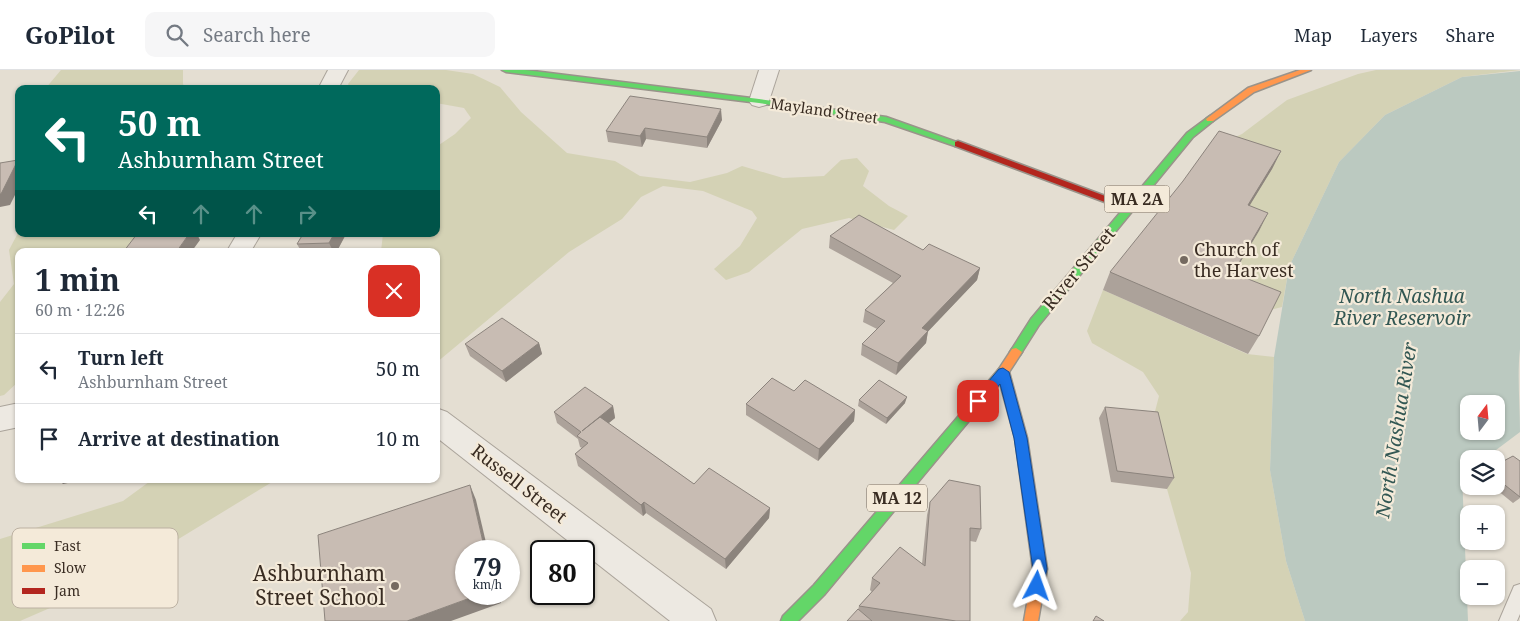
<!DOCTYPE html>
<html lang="en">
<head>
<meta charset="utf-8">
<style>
	:root { --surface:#fff; --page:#f6f6f7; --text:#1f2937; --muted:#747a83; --line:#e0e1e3 }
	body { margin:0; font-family:"Noto Serif",serif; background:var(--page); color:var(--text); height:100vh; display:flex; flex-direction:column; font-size:19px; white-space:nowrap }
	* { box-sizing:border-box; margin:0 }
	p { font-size:16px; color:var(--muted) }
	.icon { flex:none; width:28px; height:28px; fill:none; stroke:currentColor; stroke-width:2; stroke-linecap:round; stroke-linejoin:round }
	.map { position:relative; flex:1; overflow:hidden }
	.sheet { position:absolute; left:15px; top:178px; width:425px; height:235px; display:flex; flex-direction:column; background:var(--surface); border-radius:10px; box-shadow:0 1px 4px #0004 }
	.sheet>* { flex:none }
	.guide { position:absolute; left:15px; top:15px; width:425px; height:152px; border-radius:10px; box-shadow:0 1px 4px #0004; background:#00695c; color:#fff; overflow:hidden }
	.needle { width:32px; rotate:16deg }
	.fabs { position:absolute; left:1460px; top:325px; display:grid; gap:10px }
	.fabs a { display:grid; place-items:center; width:45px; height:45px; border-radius:10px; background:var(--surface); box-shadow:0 1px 4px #0004; font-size:25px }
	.speed { position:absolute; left:455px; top:470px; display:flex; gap:10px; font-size:25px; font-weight:700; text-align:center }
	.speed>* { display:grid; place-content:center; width:65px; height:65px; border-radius:50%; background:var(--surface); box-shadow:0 1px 4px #0004; line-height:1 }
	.speed small { font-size:12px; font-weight:400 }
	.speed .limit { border:2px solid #111; border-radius:8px; background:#fff; color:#111 }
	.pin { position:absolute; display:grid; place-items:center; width:42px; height:42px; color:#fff; margin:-21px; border-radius:10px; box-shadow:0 2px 8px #0006 }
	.me { position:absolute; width:55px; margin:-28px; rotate:4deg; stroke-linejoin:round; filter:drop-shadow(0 0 4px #0008) }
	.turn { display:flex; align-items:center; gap:18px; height:105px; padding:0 20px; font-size:22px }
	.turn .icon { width:65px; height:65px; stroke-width:2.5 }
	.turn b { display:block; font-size:35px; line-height:42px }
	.lanes { display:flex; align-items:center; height:48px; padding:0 20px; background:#0003; justify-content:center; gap:25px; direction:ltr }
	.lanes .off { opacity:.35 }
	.round { display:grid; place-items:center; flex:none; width:52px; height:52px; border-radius:10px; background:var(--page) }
	.overview { display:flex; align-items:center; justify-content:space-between; height:85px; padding:0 20px }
	h1 { font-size:30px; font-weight:700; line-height:38px }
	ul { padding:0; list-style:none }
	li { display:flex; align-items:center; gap:15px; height:70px; padding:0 20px; border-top:1px solid var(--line) }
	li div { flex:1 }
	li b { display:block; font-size:19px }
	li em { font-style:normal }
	header { display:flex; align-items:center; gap:30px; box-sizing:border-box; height:70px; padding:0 25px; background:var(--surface); border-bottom:1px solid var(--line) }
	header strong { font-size:24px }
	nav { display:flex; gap:28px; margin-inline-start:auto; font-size:18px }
	.search { width:350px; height:45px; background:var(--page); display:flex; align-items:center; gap:12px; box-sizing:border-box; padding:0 18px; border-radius:10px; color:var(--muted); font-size:19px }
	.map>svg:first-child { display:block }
	.green { fill:#d4d2b5 }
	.water { fill:#bbc9c0; fill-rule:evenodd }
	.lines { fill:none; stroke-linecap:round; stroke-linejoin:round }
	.lane-casing { stroke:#aaa39a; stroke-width:2 }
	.street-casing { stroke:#aaa39a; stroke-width:2 }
	.fast-casing { stroke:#99938a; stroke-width:3 }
	.slow-casing { stroke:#99938a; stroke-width:3 }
	.jam-casing { stroke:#99938a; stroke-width:3 }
	.lane { fill:#ede9e2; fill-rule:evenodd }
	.street { fill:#ede9e2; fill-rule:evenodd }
	.fast { fill:#63d668; fill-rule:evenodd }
	.slow { fill:#ff974d; fill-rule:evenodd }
	.jam { fill:#b3261e; fill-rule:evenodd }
	.wall { fill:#aca29a }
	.shaded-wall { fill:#8c847d }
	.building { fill:#c8bcb3; stroke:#8c847d }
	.route { fill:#1a73e8; stroke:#114b97 }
	.poi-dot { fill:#756a60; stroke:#f4ead9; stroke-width:2 }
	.labels { text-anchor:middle; stroke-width:4.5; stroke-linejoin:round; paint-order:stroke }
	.far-street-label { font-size:15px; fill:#392c22; stroke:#f4ead9 }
	.shield { fill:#f4ead9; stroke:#716559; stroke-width:1 }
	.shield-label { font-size:16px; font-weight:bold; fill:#392c22 }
	.poi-label { font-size:18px; fill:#392c22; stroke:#f4ead9; text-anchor:start }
	.street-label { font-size:18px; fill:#392c22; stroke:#f4ead9 }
	.water-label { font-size:19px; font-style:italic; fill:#325753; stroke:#f4ead9 }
	.near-poi-label { font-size:21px; fill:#392c22; stroke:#f4ead9; text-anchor:end }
	.key { fill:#f4ead9; stroke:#bcb1a2; stroke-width:1 }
	.key-label { font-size:14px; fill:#392c22 }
</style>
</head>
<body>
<header>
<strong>GoPilot</strong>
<div class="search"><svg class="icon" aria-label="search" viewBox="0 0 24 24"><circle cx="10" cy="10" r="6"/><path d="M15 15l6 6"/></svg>Search here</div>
<nav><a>Map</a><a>Layers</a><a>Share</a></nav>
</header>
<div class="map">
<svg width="1520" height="551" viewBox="0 0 1520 551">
	<rect width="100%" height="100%" fill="#e4ded2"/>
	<!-- green -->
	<g class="green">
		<polygon points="61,0 183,0 183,14 186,19 45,19"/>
		<polygon points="359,0 446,0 473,4 500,17 521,42 567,83 615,91 640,106 690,112 727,103 742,96 783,108 824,106 841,90 857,88 869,101 863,116 889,136 908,146 894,160 849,148 802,159 749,202 726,210 714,199 740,176 757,148 752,141 703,121 663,116 641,127 622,149 569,182 436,293 436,181 381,181 383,164 436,164 436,77 455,64 471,48 464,38 436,33 436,19 351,19 348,14"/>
		<polygon points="1376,0 1520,0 1462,7 1385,45 1339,92 1289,197 1282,237 1270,240 1223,221 1258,161 1239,153 1211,78 1242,64 1287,30 1358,4"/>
		<polygon points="19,161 19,164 138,164 125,181 19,181 19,311 4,325 0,326 0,232 14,214 9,180"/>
		<polygon points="1103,220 1247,284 1274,287 1270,400 1286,491 1305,551 1180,551 1188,542 1191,503 1167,419 1152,353 1159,326 1143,302 1092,273 1087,261"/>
		<polygon points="153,409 277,409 103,515 20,551 0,551 0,469 123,431"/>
	</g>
	<!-- water -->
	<path class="water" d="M1520,1V279C1517,306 1520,334 1520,362L1484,389H1469V400L1462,405L1468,551H1305L1286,491L1270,400L1274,287L1289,197L1339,92L1385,45L1462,7ZM1469,334H1496V361H1469Z"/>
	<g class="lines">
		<!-- lane casing -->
		<g class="lane-casing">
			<polygon id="lane" points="1520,514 1520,544 1517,551 1499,551 1514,516"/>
		</g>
		<!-- street casing -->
		<g class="street-casing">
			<g id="street">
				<polygon points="328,0 348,0 338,19 318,19"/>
				<polygon points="759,0 779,0 769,31 766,35 759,37 752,35 749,31"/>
				<polygon points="237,164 261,164 251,181 227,181"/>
				<polygon points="19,333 19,357 0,361 0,337"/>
				<polygon points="436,338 447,342 711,539 716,551 670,551 436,367"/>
			</g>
		</g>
		<!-- fast casing -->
		<g class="fast-casing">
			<g id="fast">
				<polygon points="502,0 525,0 759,29 886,47 962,74 961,76 955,76 885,52 759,33 506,2"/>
				<polygon points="1210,46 1213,47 1213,51 1193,67 1039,255 1020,285 1012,285 1010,282 1031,249 1187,63"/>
				<polygon points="1003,298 1007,299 1009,302 1007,305 824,525 798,551 781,551 783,546 814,515 999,299"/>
			</g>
		</g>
		<!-- slow casing -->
		<g class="slow-casing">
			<g id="slow">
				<polygon points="1300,0 1311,0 1254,22 1213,51 1207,51 1206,49 1248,18"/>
				<polygon points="1016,278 1022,282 1009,302 1027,368 1047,499 1038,551 1024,551 1033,499 1015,368 997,302 1012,279"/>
			</g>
		</g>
		<!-- jam casing -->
		<g class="jam-casing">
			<polygon id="jam" points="958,71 1132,136 1134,138 1129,141 1126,140 955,76 955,72"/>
		</g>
		<!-- lane -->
		<use href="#lane" class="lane"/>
		<!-- street -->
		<use href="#street" class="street"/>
		<!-- fast -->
		<use href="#fast" class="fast"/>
		<!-- slow -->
		<use href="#slow" class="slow"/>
		<!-- jam -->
		<use href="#jam" class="jam"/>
	</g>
	<!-- wall -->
	<g class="wall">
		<polygon points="722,50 707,78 646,69 642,77 608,72 606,61"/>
		<polygon points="1281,81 1272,99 1249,136 1268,143 1234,203 1259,266 1248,284 1103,220 1110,202"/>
		<polygon points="346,164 337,181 301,181 297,174"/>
		<polygon points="830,166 923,180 980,198 977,210 928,261 926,273 896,305 861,285 862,274 877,259 863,252 865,240 893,213 829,178"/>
		<polygon points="539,273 542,284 506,312 470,286 465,274"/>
		<polygon points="794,321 855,340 854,351 818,391 746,345 746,334"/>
		<polygon points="859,330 905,333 886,354 858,336"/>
		<polygon points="613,336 615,348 608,353 694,414 770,438 769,448 726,499 646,443 643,446 578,396 575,384 582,378 580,377 578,369 557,353 554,342"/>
		<polygon points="1105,337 1174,408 1167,419 1111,412 1099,348"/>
		<polygon points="1513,386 1520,428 1513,433 1492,416 1496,416 1496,395"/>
		<polygon points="930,432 981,459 976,472 970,471 970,551 872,551 858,540 859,536 872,522 870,520 872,508 922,494 927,445"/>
	</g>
	<!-- shaded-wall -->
	<g class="shaded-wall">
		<polygon points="721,39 722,50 707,78 707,67"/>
		<polygon points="645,58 646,69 642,77 640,66"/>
		<polygon points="1281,81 1272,99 1239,153 1248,135"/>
		<polygon points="18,90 19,91 19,117 10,135 0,137 0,124"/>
		<polygon points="1268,143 1259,161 1223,221 1233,203"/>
		<polygon points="189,164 199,164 198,166 200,170 192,181 177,181"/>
		<polygon points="334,164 346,164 337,181 333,181 329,173"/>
		<polygon points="980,198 977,210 920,270 922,258"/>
		<polygon points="928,261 926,273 896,305 898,293"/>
		<polygon points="539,273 542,284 506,312 502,301"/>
		<polygon points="907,327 905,333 886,354 887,348"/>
		<polygon points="613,336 615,348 586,372 582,361"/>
		<polygon points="855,340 854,351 818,391 819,379"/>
		<polygon points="58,409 87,409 63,414"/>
		<polygon points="470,415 476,430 488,481 485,481"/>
		<polygon points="644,432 646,443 643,446 641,435"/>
		<polygon points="770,438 769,448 726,499 725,489"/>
		<polygon points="481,524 499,524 501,533 451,551 407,551"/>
	</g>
	<!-- building -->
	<g class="building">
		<polygon points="630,26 721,39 707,67 645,58 640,66 606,61"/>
		<polygon points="1219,61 1281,81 1248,135 1268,143 1233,203 1281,222 1259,266 1110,202 1183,111"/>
		<polygon points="18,90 1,124 0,124 0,93"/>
		<polygon points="859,145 923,180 929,174 980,198 922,258 928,261 898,293 862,274 885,251 865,240 901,206 830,166"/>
		<polygon points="137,164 189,164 177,181 124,181"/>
		<polygon points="303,164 334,164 329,173 297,174"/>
		<polygon points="502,248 539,273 502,301 465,274"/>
		<polygon points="772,308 794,321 805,310 855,340 819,379 746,334"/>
		<polygon points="879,310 907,327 887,348 859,330"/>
		<polygon points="585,317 613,336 582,361 600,347 694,414 709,398 770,438 725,489 644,432 641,435 575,384 588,373 577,366 581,362 554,342"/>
		<polygon points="1105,337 1158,342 1174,408 1117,401"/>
		<polygon points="1513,386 1520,391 1520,427 1496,408 1496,395"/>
		<polygon points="949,410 980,416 981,459 970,458 970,551 956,551 859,536 880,513 872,508 900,477 925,496 930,432"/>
		<polygon points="470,415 485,481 466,481 466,524 481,524 407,551 325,551 318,465"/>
		<polygon points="858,539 872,551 847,551"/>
		<polygon points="1096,546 1104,551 1093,551"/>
	</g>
	<!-- route -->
	<polygon class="route" points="1003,298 1009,302 1027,368 1047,499 1042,521 1037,523 1032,521 1030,516 1033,499 1014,368 1000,314 983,335 974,335 972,331 999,299"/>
	<!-- markers -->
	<g class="poi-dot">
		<circle cx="1184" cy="190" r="5"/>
		<circle cx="395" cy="516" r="5"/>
	</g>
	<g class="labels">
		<!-- far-street labels -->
		<g class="far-street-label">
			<text transform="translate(824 41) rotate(8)" y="5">Mayland Street</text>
		</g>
		<!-- shield labels -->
		<g class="shield">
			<rect x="1104.5" y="115.5" width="65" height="27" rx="4"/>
			<rect x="867" y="414.5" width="60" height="27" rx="4"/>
		</g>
		<g class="shield-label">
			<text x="1137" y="135">MA 2A</text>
			<text x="897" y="434">MA 12</text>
		</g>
		<!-- poi labels -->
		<g class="poi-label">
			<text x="1194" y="186">Church of<tspan x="1194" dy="21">the Harvest</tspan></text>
		</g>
		<!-- street labels -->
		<g class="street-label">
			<text transform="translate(1079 199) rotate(-50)" y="6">River Street</text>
			<text transform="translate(519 414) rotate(38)" y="6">Russell Street</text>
		</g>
		<!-- water labels -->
		<g class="water-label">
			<text x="1402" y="233">North Nashua<tspan x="1402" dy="22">River Reservoir</tspan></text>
			<text transform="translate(1396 360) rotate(-81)" y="7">North Nashua River</text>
		</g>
		<!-- near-poi labels -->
		<g class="near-poi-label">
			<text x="385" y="511">Ashburnham<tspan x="385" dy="24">Street School</tspan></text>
		</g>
	</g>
	<!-- legend -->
	<rect x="12" y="458" width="166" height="80" rx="8" class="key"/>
	<rect x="22" y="473" width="23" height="6" fill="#63d668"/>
	<rect x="22" y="495" width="23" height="7" fill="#ff974d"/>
	<rect x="22" y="518" width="23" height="6" fill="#b3261e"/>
	<g class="key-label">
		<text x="54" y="481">Fast</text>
		<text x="54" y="503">Slow</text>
		<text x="54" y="526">Jam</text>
	</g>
</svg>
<div class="fabs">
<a><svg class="needle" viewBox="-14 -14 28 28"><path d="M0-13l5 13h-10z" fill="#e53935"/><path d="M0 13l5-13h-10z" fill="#747a83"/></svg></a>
<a><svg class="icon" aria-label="layers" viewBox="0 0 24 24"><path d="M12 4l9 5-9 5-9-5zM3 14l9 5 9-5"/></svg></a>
<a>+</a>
<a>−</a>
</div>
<div class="speed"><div>79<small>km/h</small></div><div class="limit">80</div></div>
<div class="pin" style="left:978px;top:331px;background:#d93025"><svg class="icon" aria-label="arrive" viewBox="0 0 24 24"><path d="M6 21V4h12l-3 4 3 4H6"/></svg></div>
<svg class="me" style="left:1037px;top:516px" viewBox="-20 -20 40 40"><path d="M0-17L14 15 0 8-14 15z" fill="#1a73e8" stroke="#fff" stroke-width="4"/></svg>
<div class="guide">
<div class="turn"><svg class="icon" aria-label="left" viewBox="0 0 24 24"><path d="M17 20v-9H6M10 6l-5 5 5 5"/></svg><div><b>50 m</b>Ashburnham Street</div></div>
<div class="lanes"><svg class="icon" aria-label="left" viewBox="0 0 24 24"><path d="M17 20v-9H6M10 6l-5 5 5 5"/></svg><svg class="icon off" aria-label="ahead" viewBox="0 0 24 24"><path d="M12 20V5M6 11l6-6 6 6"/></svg><svg class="icon off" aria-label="ahead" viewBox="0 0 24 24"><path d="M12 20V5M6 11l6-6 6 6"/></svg><svg class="icon off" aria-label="right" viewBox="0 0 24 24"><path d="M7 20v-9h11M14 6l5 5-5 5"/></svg></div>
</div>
<section class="sheet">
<div class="overview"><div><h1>1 min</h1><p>60 m · 12:26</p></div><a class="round" style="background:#d93025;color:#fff"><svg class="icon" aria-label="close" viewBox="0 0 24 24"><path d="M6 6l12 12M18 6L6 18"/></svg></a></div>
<ul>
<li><svg class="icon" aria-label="left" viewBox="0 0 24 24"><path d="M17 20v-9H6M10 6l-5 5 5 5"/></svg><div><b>Turn left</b><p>Ashburnham Street</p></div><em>50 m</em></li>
<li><svg class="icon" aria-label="arrive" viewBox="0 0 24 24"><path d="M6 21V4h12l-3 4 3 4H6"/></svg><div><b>Arrive at destination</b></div><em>10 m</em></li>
</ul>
</section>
</div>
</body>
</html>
